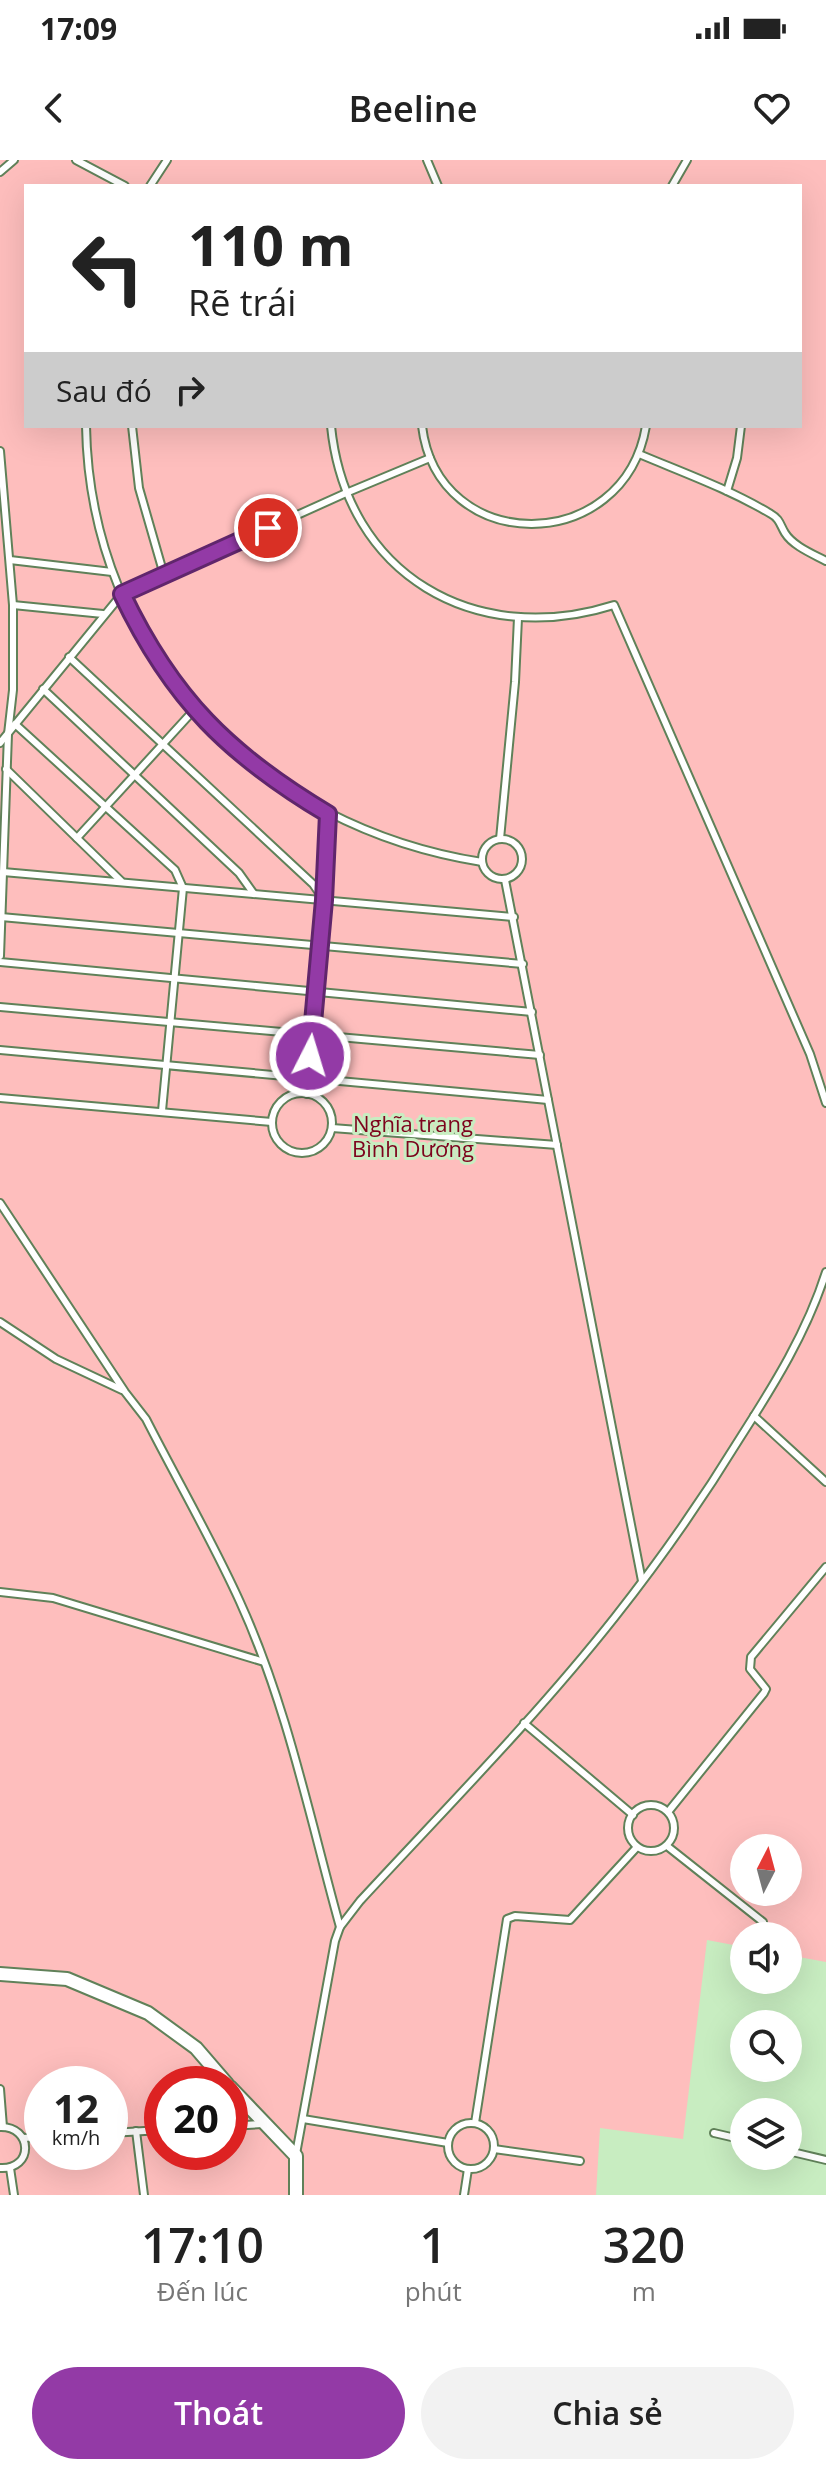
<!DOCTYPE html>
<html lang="vi">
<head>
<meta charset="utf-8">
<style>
	:root { --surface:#fff; --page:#f2f2f2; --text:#222; --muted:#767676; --accent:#933aa6 }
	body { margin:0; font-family:"Open Sans",sans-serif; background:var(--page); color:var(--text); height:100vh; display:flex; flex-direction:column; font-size:30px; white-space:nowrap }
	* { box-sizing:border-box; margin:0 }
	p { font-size:26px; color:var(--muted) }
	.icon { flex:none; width:44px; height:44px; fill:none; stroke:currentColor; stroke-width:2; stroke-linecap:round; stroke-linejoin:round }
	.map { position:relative; height:2035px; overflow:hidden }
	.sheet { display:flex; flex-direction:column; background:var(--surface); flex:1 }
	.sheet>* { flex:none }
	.top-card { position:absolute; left:24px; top:24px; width:778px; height:244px; border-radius:0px; box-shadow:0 8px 32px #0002; background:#fff; color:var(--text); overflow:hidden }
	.needle { width:52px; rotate:6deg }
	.fabs { position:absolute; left:730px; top:1674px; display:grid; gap:16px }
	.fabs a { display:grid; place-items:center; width:72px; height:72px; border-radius:50%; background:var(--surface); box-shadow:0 8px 32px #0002; font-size:40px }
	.speed { position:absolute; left:24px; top:1906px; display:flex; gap:16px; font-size:40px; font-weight:700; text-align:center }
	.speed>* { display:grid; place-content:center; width:104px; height:104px; border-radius:50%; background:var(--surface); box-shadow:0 8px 32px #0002; line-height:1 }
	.speed small { font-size:20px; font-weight:400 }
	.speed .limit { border:12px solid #d22; background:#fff; color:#111 }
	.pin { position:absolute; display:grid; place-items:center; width:68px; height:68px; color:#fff; margin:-34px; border:4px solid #fff; border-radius:50%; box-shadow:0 2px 8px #0007 }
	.me { position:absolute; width:88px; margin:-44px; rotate:5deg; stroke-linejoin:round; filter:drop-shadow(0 0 6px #0008) }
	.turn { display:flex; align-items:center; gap:28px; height:168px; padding:0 32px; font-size:36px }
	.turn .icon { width:104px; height:104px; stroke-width:2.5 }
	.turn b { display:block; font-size:56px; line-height:68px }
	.then { display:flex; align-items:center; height:76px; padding:0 32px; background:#0003; gap:16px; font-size:30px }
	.eta { display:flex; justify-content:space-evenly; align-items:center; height:136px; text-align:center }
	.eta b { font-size:48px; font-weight:600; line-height:56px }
	.cta { display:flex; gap:16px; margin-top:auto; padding:16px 32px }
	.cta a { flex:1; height:92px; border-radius:48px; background:var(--accent); color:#fff; font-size:32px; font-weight:600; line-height:92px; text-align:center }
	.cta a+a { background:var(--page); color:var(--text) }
	.status { display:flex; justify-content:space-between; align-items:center; height:56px; padding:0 40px; background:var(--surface); direction:ltr }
	.status svg { height:22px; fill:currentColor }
	header { display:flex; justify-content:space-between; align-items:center; height:104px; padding:0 32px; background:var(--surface); font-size:36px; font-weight:600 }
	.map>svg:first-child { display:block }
	.green { fill:#febebd; fill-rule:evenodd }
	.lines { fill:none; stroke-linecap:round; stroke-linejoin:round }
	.service-casing { stroke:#608159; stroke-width:10 }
	.minor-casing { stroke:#608159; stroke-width:16 }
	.service { stroke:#fff; stroke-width:6 }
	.minor { stroke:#fff; stroke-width:12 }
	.route-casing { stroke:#60266c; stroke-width:20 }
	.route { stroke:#933aa6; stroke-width:14 }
	.labels { text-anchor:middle; stroke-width:6; stroke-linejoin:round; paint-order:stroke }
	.park-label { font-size:22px; fill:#7d031d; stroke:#c8edc1 }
</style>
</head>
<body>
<div class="status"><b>17:09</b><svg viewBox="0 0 49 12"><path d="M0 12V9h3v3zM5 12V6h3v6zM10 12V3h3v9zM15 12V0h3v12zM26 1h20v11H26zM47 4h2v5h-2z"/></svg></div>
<header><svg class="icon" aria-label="back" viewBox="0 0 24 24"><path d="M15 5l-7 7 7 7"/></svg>Beeline<svg class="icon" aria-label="heart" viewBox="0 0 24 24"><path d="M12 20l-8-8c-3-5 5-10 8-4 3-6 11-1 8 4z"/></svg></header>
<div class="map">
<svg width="826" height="2035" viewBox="0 0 826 2035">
	<rect width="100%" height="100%" fill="#c8edc1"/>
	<!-- green -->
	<path class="green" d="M0,0H826V1802L788,1795V1776H744V1787L707,1780L683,1979L600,1968L596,2035H0ZM26,26H800V266H26ZM744,1688H788V1732H744ZM42,1924H110V1992H42ZM162,1924H230V1992H162Z"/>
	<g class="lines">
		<!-- service casing -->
		<g class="service-casing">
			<g id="service">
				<polyline points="76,0 125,26"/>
				<polyline points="427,0 438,26"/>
				<polyline points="0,12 14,0"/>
				<polyline points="150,26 167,0"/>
				<polyline points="672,26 687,0"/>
				<path d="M86,266C90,497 260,667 482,702"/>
				<polyline points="132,266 139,328 164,415"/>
				<path d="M331,266C346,415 475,489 614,445L810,894L826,943"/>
				<path d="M422,266C438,397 624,396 646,266"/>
				<polyline points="0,291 13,445 13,530 8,574 0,796"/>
				<path d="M639,294C684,313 729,329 771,354C780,359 780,365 785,373C793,386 813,394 826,401"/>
				<polyline points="727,331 737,298 741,266"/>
				<polyline points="10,400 112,412"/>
				<polyline points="13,445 103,454"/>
				<polyline points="69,497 313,724 324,740"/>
				<polyline points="43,529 239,713 254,734"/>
				<polyline points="15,564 175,710 183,728 162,951"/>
				<polyline points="0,583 122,434 346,333 430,298"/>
				<polyline points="6,609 121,721"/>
				<polyline points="77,678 194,550"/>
				<circle cx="502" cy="699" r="20"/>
				<polyline points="500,679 515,522 518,458"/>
				<polyline points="3,712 514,757"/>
				<polyline points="505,720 642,1421"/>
				<polyline points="1,757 523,804"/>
				<polyline points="0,802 532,852"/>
				<polyline points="0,847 540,895"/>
				<polyline points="0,890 548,940"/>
				<circle cx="302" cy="963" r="30"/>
				<polyline points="307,934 324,740 328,654"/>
				<polyline points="0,938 272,962"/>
				<polyline points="332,968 557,985"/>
				<path d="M0,1043L125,1232L146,1259C177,1320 212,1380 240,1442C287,1545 310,1659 340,1767"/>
				<polyline points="0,1162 56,1199 122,1230"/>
				<polyline points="754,1256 826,1322"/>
				<polyline points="0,1432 53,1438 264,1502"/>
				<polyline points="524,1563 633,1655"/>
				<circle cx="651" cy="1668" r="23"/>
				<polyline points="668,1652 764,1533 766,1529 750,1509 751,1497 826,1407"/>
				<polyline points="667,1686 763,1762"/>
				<polyline points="0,1929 3,1967"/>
				<polyline points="303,1959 448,1983"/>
				<circle cx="471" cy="1986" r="23"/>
				<polyline points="475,1963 507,1759 515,1756 570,1760 637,1687"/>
				<polyline points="230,1966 262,1964"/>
				<path d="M0,1967C33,1966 34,2010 0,2008"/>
				<polyline points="136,1971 144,2035"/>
				<polyline points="110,1973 162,1970"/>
				<polyline points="714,1973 744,1980"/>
				<polyline points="23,1978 42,1977"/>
				<polyline points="494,1989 580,2001"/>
				<polyline points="788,1991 826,2000"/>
				<path d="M296,1994L335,1781L340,1767L360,1741C446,1648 536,1557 615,1457C660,1400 702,1340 740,1278C774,1225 807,1172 826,1112"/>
				<polyline points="10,2008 14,2035"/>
				<polyline points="464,2035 468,2009"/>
			</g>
		</g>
		<!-- minor casing -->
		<g class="minor-casing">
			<g id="minor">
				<polyline points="0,1814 67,1819 148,1853 196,1888 227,1924"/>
				<polyline points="230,1927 296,1996 296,2035"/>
			</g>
		</g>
		<!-- service -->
		<use href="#service" class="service"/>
		<!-- minor -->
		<use href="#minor" class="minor"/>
	</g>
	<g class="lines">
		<!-- route casing -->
		<g class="route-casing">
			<path id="route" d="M268,368L122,434C172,539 229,595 328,654L324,740L310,896"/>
		</g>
		<!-- route -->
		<use href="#route" class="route"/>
	</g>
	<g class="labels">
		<!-- park labels -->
		<g class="park-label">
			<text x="413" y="972">Nghĩa trang<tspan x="413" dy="25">Bình Dương</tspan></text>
		</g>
	</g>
</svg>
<div class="fabs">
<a><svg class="needle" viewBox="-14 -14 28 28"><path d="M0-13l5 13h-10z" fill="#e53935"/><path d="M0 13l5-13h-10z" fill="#767676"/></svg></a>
<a><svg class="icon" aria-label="sound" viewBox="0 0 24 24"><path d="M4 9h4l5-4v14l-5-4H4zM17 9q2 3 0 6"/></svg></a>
<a><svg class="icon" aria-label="search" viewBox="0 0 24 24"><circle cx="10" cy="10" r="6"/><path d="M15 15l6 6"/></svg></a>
<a><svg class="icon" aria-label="layers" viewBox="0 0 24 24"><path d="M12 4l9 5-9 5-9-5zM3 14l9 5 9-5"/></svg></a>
</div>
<div class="speed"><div>12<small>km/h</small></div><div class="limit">20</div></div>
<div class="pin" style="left:268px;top:368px;background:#d93025"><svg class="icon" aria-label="arrive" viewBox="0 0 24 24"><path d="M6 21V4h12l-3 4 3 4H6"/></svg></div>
<svg class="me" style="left:310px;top:896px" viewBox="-20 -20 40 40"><circle r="17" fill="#933aa6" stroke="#fff" stroke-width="3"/><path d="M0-11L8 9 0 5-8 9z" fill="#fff"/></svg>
<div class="top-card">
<div class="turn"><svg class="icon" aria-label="left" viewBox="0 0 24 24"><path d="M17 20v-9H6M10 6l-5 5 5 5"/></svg><div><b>110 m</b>Rẽ trái</div></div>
<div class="then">Sau đó<svg class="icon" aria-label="right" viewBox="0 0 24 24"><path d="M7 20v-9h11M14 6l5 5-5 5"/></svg></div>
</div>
</div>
<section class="sheet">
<div class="eta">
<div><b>17:10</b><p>Đến lúc</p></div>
<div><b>1</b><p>phút</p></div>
<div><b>320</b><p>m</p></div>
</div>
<div class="cta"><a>Thoát</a><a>Chia sẻ</a></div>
</section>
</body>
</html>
